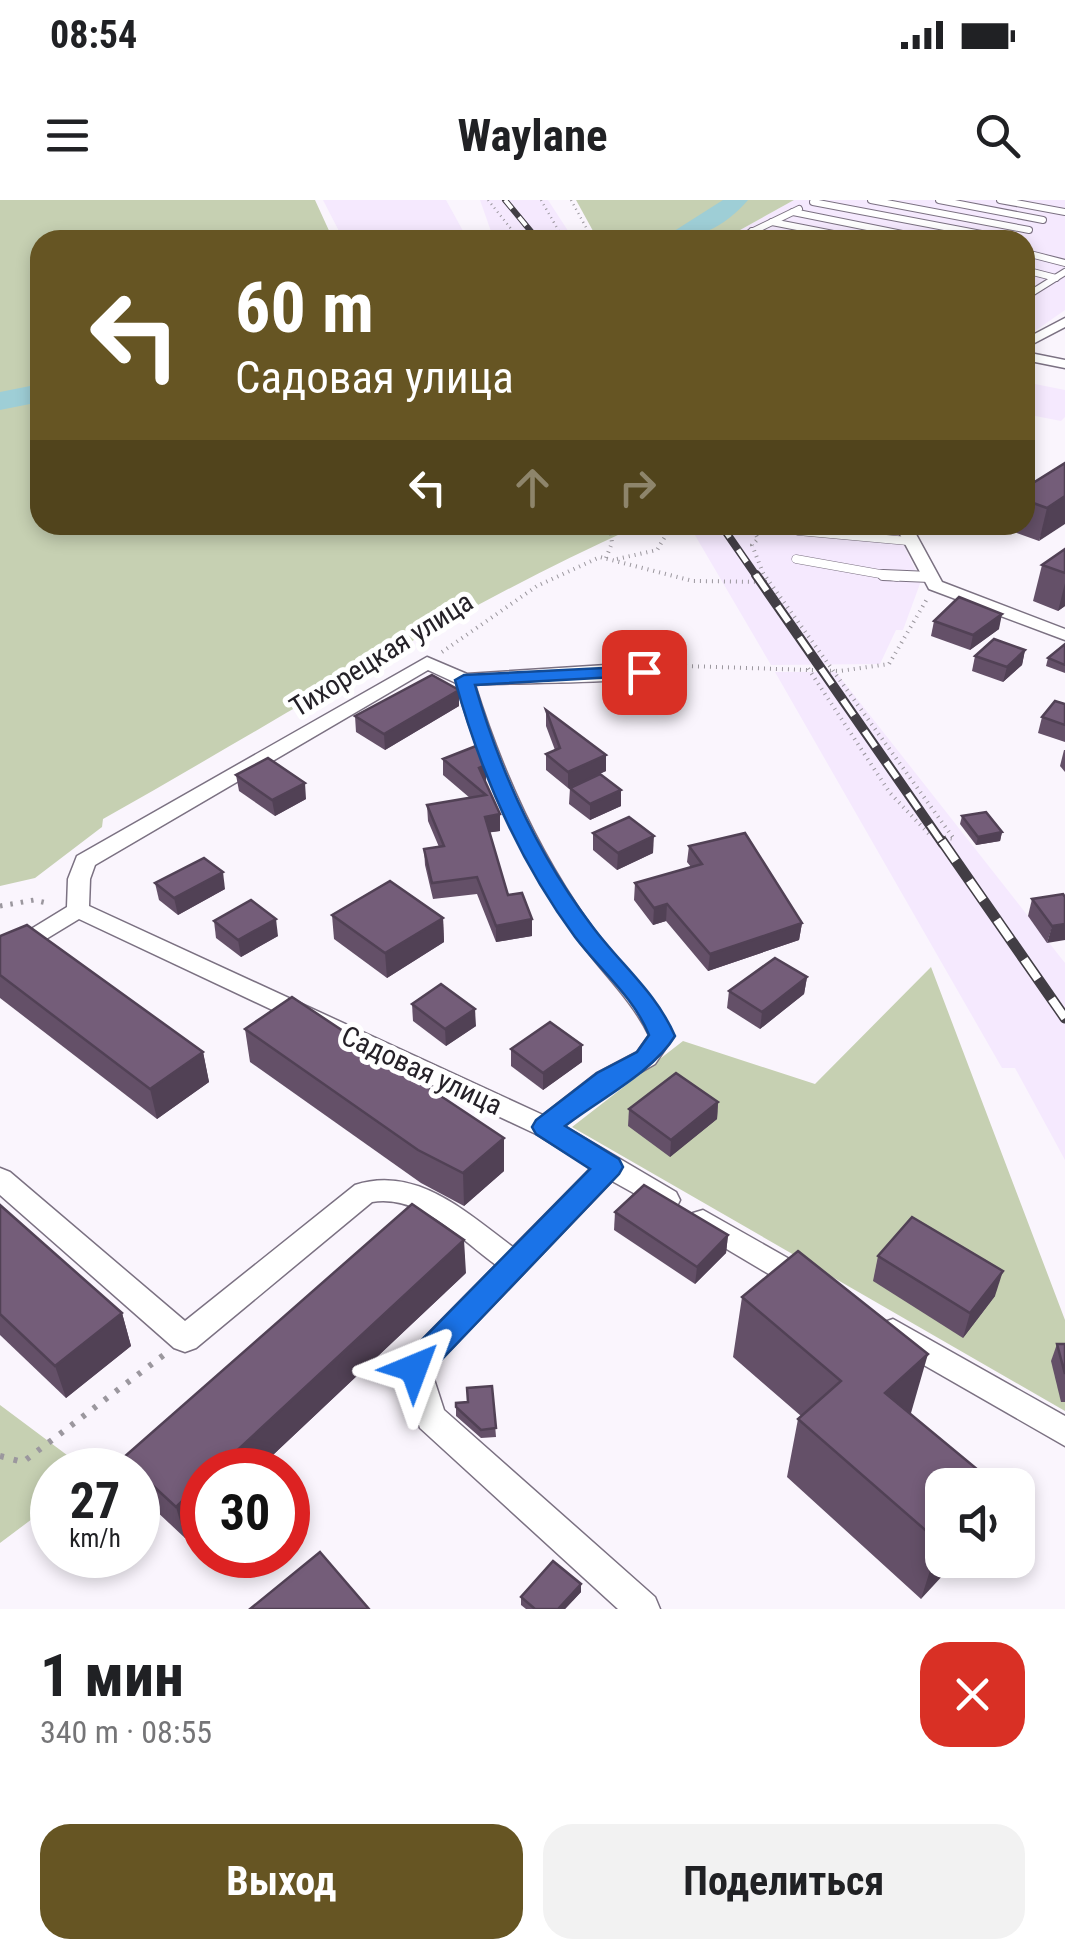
<!DOCTYPE html>
<html lang="ru">
<head>
<meta charset="utf-8">
<style>
	:root { --surface:#fff; --page:#f2f2f2; --text:#202124; --muted:#757577; --accent:#665523 }
	body { margin:0; font-family:"Roboto Condensed",sans-serif; background:var(--page); color:var(--text); height:100vh; display:flex; flex-direction:column; font-size:38px; white-space:nowrap }
	* { box-sizing:border-box; margin:0 }
	p { font-size:32px; color:var(--muted) }
	.icon { flex:none; width:55px; height:55px; fill:none; stroke:currentColor; stroke-width:2; stroke-linecap:round; stroke-linejoin:round }
	.map { position:relative; height:1409px; overflow:hidden }
	.details { display:flex; flex-direction:column; background:var(--surface); flex:1 }
	.details>* { flex:none }
	.banner { position:absolute; left:30px; top:30px; width:1005px; height:305px; border-radius:30px; box-shadow:0 5px 15px #0003; background:#665523; color:#fff; overflow:hidden }
	.controls { position:absolute; left:925px; top:1268px; display:grid; gap:20px }
	.controls a { display:grid; place-items:center; width:110px; height:110px; border-radius:20px; background:var(--surface); box-shadow:0 5px 15px #0003; font-size:50px }
	.speed { position:absolute; left:30px; top:1248px; display:flex; gap:20px; font-size:50px; font-weight:700; text-align:center }
	.speed>* { display:grid; place-content:center; width:130px; height:130px; border-radius:50%; background:var(--surface); box-shadow:0 5px 15px #0003; line-height:1 }
	.speed small { font-size:25px; font-weight:400 }
	.speed .limit { border:15px solid #d22; background:#fff; color:#111 }
	.pin { position:absolute; display:grid; place-items:center; width:85px; height:85px; color:#fff; margin:-42px; border-radius:20px; box-shadow:0 5px 15px #0006 }
	.me { position:absolute; width:110px; margin:-55px; rotate:44deg; stroke-linejoin:round; filter:drop-shadow(0 0 8px #0008) }
	.turn { display:flex; align-items:center; gap:35px; height:210px; padding:0 40px; font-size:45px }
	.turn .icon { width:130px; height:130px; stroke-width:2.5 }
	.turn b { display:block; font-size:70px; line-height:85px }
	.lanes { display:flex; align-items:center; height:95px; padding:0 40px; background:#0003; justify-content:center; gap:50px; direction:ltr }
	.lanes .off { opacity:.35 }
	.round { display:grid; place-items:center; flex:none; width:105px; height:105px; border-radius:30px; background:var(--page) }
	.headline { display:flex; align-items:center; justify-content:space-between; height:170px; padding:0 40px }
	h1 { font-size:60px; font-weight:700; line-height:75px }
	.button { display:flex; gap:20px; margin-top:auto; padding:20px 40px }
	.button a { flex:1; height:115px; border-radius:30px; background:var(--accent); color:#fff; font-size:40px; font-weight:700; line-height:115px; text-align:center }
	.button a+a { background:var(--page); color:var(--text) }
	.status { display:flex; justify-content:space-between; align-items:center; height:70px; padding:0 50px; background:var(--surface); direction:ltr }
	.status svg { height:28px; fill:currentColor }
	header { display:flex; justify-content:space-between; align-items:center; height:130px; padding:0 40px; background:var(--surface); font-size:45px; font-weight:700 }
	.map>svg:first-child { display:block }
	.built { fill:#f5e9fe }
	.green { fill:#c6d0b2 }
	.lines { fill:none; stroke-linecap:round; stroke-linejoin:round }
	.river { fill:#9eced6; fill-rule:evenodd }
	.lane-far2-casing { stroke:#7b7182; stroke-width:8 }
	.lane-far1-casing { stroke:#7b7182; stroke-width:9 }
	.lane-casing { stroke:#7b7182; stroke-width:12 }
	.street-casing { stroke:#7b7182; stroke-width:3 }
	.path-far3 { stroke:#9b979e; stroke-width:2.5; stroke-dasharray:1 4; stroke-linecap:butt }
	.path-far2 { stroke:#9b979e; stroke-width:4; stroke-dasharray:1 5; stroke-linecap:butt }
	.path-far1 { stroke:#9b979e; stroke-width:5; stroke-dasharray:2.5 8; stroke-linecap:butt }
	.path { stroke:#9b979e; stroke-width:6; stroke-dasharray:4 10; stroke-linecap:butt }
	.lane-far2 { stroke:#fff; stroke-width:6 }
	.lane-far1 { stroke:#fff; stroke-width:8 }
	.lane { stroke:#fff; stroke-width:10 }
	.street { fill:#fff; fill-rule:evenodd }
	.rail-far3-casing { stroke:#423e45; stroke-width:6 }
	.rail-far2-casing { stroke:#423e45; stroke-width:8 }
	.rail-far1-casing { stroke:#423e45; stroke-width:10 }
	.rail-casing { stroke:#423e45; stroke-width:11 }
	.rail-far3 { stroke:#fff; stroke-width:4; stroke-dasharray:11; stroke-linecap:butt }
	.rail-far2 { stroke:#fff; stroke-width:5; stroke-dasharray:15; stroke-linecap:butt }
	.rail-far1 { stroke:#fff; stroke-width:6; stroke-dasharray:19; stroke-linecap:butt }
	.rail { stroke:#fff; stroke-width:8; stroke-dasharray:24; stroke-linecap:butt }
	.wall { fill:#645068 }
	.shaded-wall { fill:#514155 }
	.building { fill:#745d79; stroke:#514155; stroke-width:2.5 }
	.route { fill:#1a73e8; stroke:#114b97; stroke-width:2.5 }
	.labels { text-anchor:middle; stroke-width:10; stroke-linejoin:round; paint-order:stroke }
	.street-label { font-size:28px; fill:#252128; stroke:#fff }
</style>
</head>
<body>
<div class="status"><b>08:54</b><svg viewBox="0 0 49 12"><path d="M0 12V9h3v3zM5 12V6h3v6zM10 12V3h3v9zM15 12V0h3v12zM26 1h20v11H26zM47 4h2v5h-2z"/></svg></div>
<header><svg class="icon" aria-label="menu" viewBox="0 0 24 24"><path d="M4 6h16M4 12h16M4 18h16"/></svg>Waylane<svg class="icon" aria-label="search" viewBox="0 0 24 24"><circle cx="10" cy="10" r="6"/><path d="M15 15l6 6"/></svg></header>
<div class="map">
<svg width="1065" height="1409" viewBox="0 0 1065 1409">
	<rect width="100%" height="100%" fill="#faf5fd"/>
	<!-- built -->
	<g class="built">
		<polygon points="323,0 446,0 468,40 397,40 384,33 341,35"/>
		<polygon points="480,0 548,0 574,40 494,40"/>
		<polygon points="794,0 1065,0 1065,110 1025,138 1025,40 722,40"/>
		<polygon points="1025,182 1065,190 1065,217 1061,221 1025,214"/>
		<polygon points="689,325 894,325 921,381 903,430 896,430 880,464 771,465"/>
		<polygon points="775,472 836,472 1065,763 1065,960 1015,868 1002,868"/>
	</g>
	<!-- green -->
	<g class="green">
		<path d="M0,0H315L331,35L389,40H40V325L633,328C448,412 279,520 103,619L102,627L35,678L0,686Z"/>
		<polygon points="576,0 794,0 722,40 598,40"/>
		<polygon points="931,767 1065,1120 1065,1211 572,927 683,841 815,884"/>
		<polygon points="0,1205 87,1270 52,1270 52,1304 0,1343"/>
	</g>
	<g class="lines">
		<!-- river -->
		<g class="river">
			<path d="M723,0H748C724,28 696,40 660,40Z"/>
			<polygon points="40,184 40,202 0,210 0,192"/>
		</g>
		<!-- lane-far2 casing -->
		<g class="lane-far2-casing">
			<g id="lane-far2">
				<polyline points="871,0 1029,30"/>
				<polyline points="939,0 1043,20"/>
				<polyline points="1000,0 1065,12"/>
				<polyline points="813,2 1013,40"/>
				<polyline points="793,12 932,40"/>
				<polyline points="772,22 864,40"/>
				<polyline points="752,31 795,40"/>
				<polyline points="735,40 799,9"/>
				<polyline points="1034,55 1065,63"/>
				<polyline points="1025,70 1056,78"/>
				<polyline points="1025,97 1065,72"/>
			</g>
		</g>
		<!-- lane-far1 casing -->
		<g class="lane-far1-casing">
			<g id="lane-far1">
				<polyline points="798,331 908,341"/>
				<polyline points="796,359 897,377"/>
			</g>
		</g>
		<!-- lane casing -->
		<g class="lane-casing">
			<polyline id="lane" points="883,375 930,377"/>
		</g>
		<!-- street casing -->
		<g class="street-casing">
			<g id="street">
				<polygon points="1065,118 1065,127 1025,148 1025,139"/>
				<polygon points="1025,152 1065,160 1065,168 1025,160"/>
				<polygon points="895,325 911,325 942,382 1065,429 1065,440 929,389"/>
				<path d="M427,457L467,474L669,461L678,467C654,487 514,481 475,485C501,568 536,648 587,720C615,760 652,791 674,836L655,864L615,887L564,926L676,992L680,1000L676,1008L666,1011L612,981L431,1170L444,1210L655,1397L660,1409H618L420,1228L400,1167L404,1158L496,1065C460,1039 420,994 372,1002L196,1148L185,1152L174,1148L0,995V968L10,972L185,1121L355,985C417,965 467,1013 513,1047L591,968L536,934L79,719L0,767V748L67,707L68,679L77,656ZM428,470L456,483C482,572 519,655 572,731C596,767 630,796 649,835L637,852L597,873L543,915L89,706L90,679L95,665Z"/>
				<polygon points="703,1010 814,1073 818,1081 814,1089 804,1093 794,1089 693,1029 689,1021 693,1013"/>
				<polygon points="893,1119 1065,1216 1065,1246 882,1141 878,1132 882,1123"/>
			</g>
		</g>
		<!-- path-far3 -->
		<g class="path-far3">
			<polyline points="488,0 520,40"/>
			<polyline points="541,0 564,40"/>
			<polyline points="571,0 593,40"/>
		</g>
		<!-- path-far2 -->
		<g class="path-far2">
			<polyline points="751,325 758,339 752,345 763,373 954,639 930,635 890,593 808,468"/>
			<polyline points="606,358 612,343 610,325"/>
			<polyline points="617,359 657,350 672,325"/>
			<polyline points="442,452 537,386 600,357 693,381 770,382"/>
			<polyline points="686,466 840,471 889,464 927,399"/>
		</g>
		<!-- path-far1 -->
		<polyline class="path-far1" points="0,706 34,700 51,704"/>
		<!-- path -->
		<polyline class="path" points="0,1256 23,1262 165,1154"/>
		<!-- lane-far2 -->
		<use href="#lane-far2" class="lane-far2"/>
		<!-- lane-far1 -->
		<use href="#lane-far1" class="lane-far1"/>
		<!-- lane -->
		<use href="#lane" class="lane"/>
		<!-- street -->
		<use href="#street" class="street"/>
		<!-- rail-far3 casing -->
		<g class="rail-far3-casing">
			<polyline id="rail-far3" points="505,0 538,40"/>
		</g>
		<!-- rail-far2 casing -->
		<g class="rail-far2-casing">
			<polyline id="rail-far2" points="721,325 757,377"/>
		</g>
		<!-- rail-far1 casing -->
		<g class="rail-far1-casing">
			<polyline id="rail-far1" points="756,375 943,644"/>
		</g>
		<!-- rail casing -->
		<g class="rail-casing">
			<polyline id="rail" points="942,641 1065,818"/>
		</g>
		<!-- rail-far3 -->
		<use href="#rail-far3" class="rail-far3"/>
		<!-- rail-far2 -->
		<use href="#rail-far2" class="rail-far2"/>
		<!-- rail-far1 -->
		<use href="#rail-far1" class="rail-far1"/>
		<!-- rail -->
		<use href="#rail" class="rail"/>
	</g>
	<!-- wall -->
	<g class="wall">
		<polygon points="1065,263 1039,341 1006,329 1007,325 1025,325 1025,288"/>
		<polygon points="1065,349 1065,406 1058,411 1033,401 1042,365"/>
		<polygon points="934,421 999,429 970,450 931,436"/>
		<polygon points="1065,444 1065,473 1046,466 1048,458"/>
		<polygon points="1025,450 1022,465 1003,482 972,471 975,456"/>
		<polygon points="459,490 459,506 385,550 356,532 355,516"/>
		<polygon points="1065,504 1065,542 1038,533 1042,517"/>
		<polygon points="546,510 606,571 568,588 546,570 546,554 555,550 546,526"/>
		<polygon points="1064,550 1065,550 1065,572 1060,566"/>
		<polygon points="443,559 486,581 485,582 500,631 490,632 508,695 532,736 496,742 477,694 433,699 425,665 424,649 439,647 428,621 427,605 470,598 443,575"/>
		<polygon points="236,575 306,599 275,616 239,591"/>
		<polygon points="570,588 621,590 621,606 590,620 569,604"/>
		<polygon points="962,616 1002,632 1000,641 976,645 960,624"/>
		<polygon points="593,633 653,653 617,670 593,650"/>
		<polygon points="689,646 802,723 799,740 708,771 666,721 653,725 634,700 635,683 691,667 687,662"/>
		<polygon points="155,683 225,689 178,715 159,700"/>
		<polygon points="1063,694 1047,743 1028,716 1032,699"/>
		<polygon points="332,715 443,718 444,742 387,778 334,739"/>
		<polygon points="214,721 278,736 241,757 216,738"/>
		<polygon points="0,736 203,852 209,882 157,919 0,798"/>
		<polygon points="807,777 804,794 760,829 727,808 729,791"/>
		<polygon points="412,804 476,826 446,846 413,821"/>
		<polygon points="245,829 504,938 504,971 464,1006 421,983 250,862"/>
		<polygon points="582,845 582,862 543,890 511,866 511,849"/>
		<polygon points="718,902 717,919 670,957 628,926 629,909"/>
		<polygon points="0,1005 122,1113 131,1146 66,1198 0,1135"/>
		<polygon points="615,1012 728,1035 726,1053 695,1084 614,1030"/>
		<polygon points="878,1056 995,1096 963,1138 873,1081"/>
		<polygon points="466,1073 257,1270 202,1270 185,1338 138,1294 138,1270 127,1270 123,1258"/>
		<polygon points="742,1097 910,1214 995,1284 942,1360 921,1399 787,1277 798,1219 801,1216 733,1157"/>
		<polygon points="1057,1144 1065,1144 1065,1202 1061,1202 1051,1161"/>
		<polygon points="492,1186 496,1237 481,1238 456,1216 456,1203 468,1202"/>
		<polygon points="581,1384 581,1392 565,1409 526,1409 521,1405 521,1397"/>
	</g>
	<!-- shaded-wall -->
	<g class="shaded-wall">
		<polygon points="1065,296 1065,324 1039,341 1047,308"/>
		<polygon points="1065,383 1065,406 1058,411"/>
		<polygon points="1002,414 999,429 970,450 973,435"/>
		<polygon points="1025,450 1022,465 1003,482 1007,467"/>
		<polygon points="459,490 459,506 385,550 384,534"/>
		<polygon points="606,555 606,571 568,588 568,572"/>
		<polygon points="486,565 486,581 479,584 479,568"/>
		<polygon points="305,583 306,599 275,616 272,600"/>
		<polygon points="621,590 621,606 590,620 590,604"/>
		<polygon points="500,614 500,631 486,633 485,617"/>
		<polygon points="1002,632 1000,641 976,645 978,637"/>
		<polygon points="654,636 653,653 617,670 618,653"/>
		<polygon points="223,672 225,689 178,715 174,698"/>
		<polygon points="667,704 666,721 653,725 654,708"/>
		<polygon points="443,718 444,742 387,778 385,753"/>
		<polygon points="276,719 278,736 241,757 238,740"/>
		<polygon points="532,719 532,736 496,742 496,726"/>
		<polygon points="802,723 799,740 708,771 710,754"/>
		<polygon points="1065,724 1065,740 1047,743 1052,726"/>
		<polygon points="807,777 804,794 760,829 762,812"/>
		<polygon points="475,809 476,826 446,846 445,829"/>
		<polygon points="582,845 582,862 543,890 543,873"/>
		<polygon points="203,852 209,882 157,919 150,889"/>
		<polygon points="718,902 717,919 670,957 671,940"/>
		<polygon points="504,938 504,971 464,1006 463,973"/>
		<polygon points="728,1035 726,1053 695,1084 697,1067"/>
		<polygon points="464,1040 466,1073 257,1270 216,1270"/>
		<polygon points="1003,1071 995,1096 963,1138 970,1113"/>
		<polygon points="122,1113 131,1146 66,1198 55,1166"/>
		<polygon points="928,1154 911,1213 870,1252 885,1193"/>
		<polygon points="202,1282 202,1321 185,1338 176,1307"/>
		<polygon points="942,1339 942,1360 957,1360 921,1399 939,1342"/>
		<polygon points="581,1384 581,1392 565,1409 558,1409"/>
	</g>
	<!-- building -->
	<g class="building">
		<polygon points="1065,263 1065,296 1047,308 1025,300 1025,288"/>
		<polygon points="1065,349 1065,373 1042,365"/>
		<polygon points="959,397 1002,414 973,435 934,421"/>
		<polygon points="994,439 1025,450 1007,467 975,456"/>
		<polygon points="1065,444 1065,465 1048,458"/>
		<polygon points="432,475 459,490 384,534 355,516"/>
		<polygon points="1055,501 1065,504 1065,525 1042,517"/>
		<polygon points="546,510 606,555 568,572 546,554 560,548"/>
		<polygon points="476,546 480,549 486,565 479,568 500,614 485,617 508,695 522,693 532,719 496,726 477,677 432,683 424,649 444,646 427,605 486,595 443,559"/>
		<polygon points="268,558 305,583 272,600 236,575"/>
		<polygon points="600,574 621,590 590,604 570,588"/>
		<polygon points="986,612 1002,632 978,637 962,616"/>
		<polygon points="629,617 654,636 618,653 593,633"/>
		<polygon points="745,633 802,723 710,754 667,704 654,708 635,683 702,664 689,646"/>
		<polygon points="204,658 223,672 174,698 155,683"/>
		<polygon points="390,681 443,718 385,753 332,715"/>
		<polygon points="1063,694 1065,697 1065,724 1052,726 1032,699"/>
		<polygon points="251,700 276,719 238,740 214,721"/>
		<polygon points="27,725 203,852 150,889 0,775 0,736"/>
		<polygon points="775,758 807,777 762,812 729,791"/>
		<polygon points="441,784 475,809 445,829 412,804"/>
		<polygon points="292,797 504,938 463,973 418,950 245,829"/>
		<polygon points="550,822 582,845 543,873 511,849"/>
		<polygon points="676,873 718,902 671,940 629,909"/>
		<polygon points="644,985 728,1035 697,1067 615,1012"/>
		<polygon points="412,1004 464,1040 216,1270 202,1270 202,1282 176,1307 123,1258"/>
		<polygon points="0,1005 122,1113 55,1166 0,1114"/>
		<polygon points="912,1017 1003,1071 970,1113 878,1056"/>
		<polygon points="798,1051 928,1154 885,1193 995,1284 942,1285 942,1339 939,1342 798,1219 841,1181 742,1097"/>
		<polygon points="1057,1144 1065,1144 1065,1174"/>
		<polygon points="492,1186 496,1228 481,1230 456,1207 456,1203 468,1202 467,1188"/>
		<polygon points="320,1352 369,1409 250,1409"/>
		<polygon points="553,1361 581,1384 558,1409 535,1409 521,1397"/>
	</g>
	<!-- route -->
	<path class="route" d="M644,466L650,468V475L475,485C500,571 538,655 592,726C620,764 656,792 675,836C653,872 600,899 565,926L619,959L623,967L619,974L425,1177L414,1181L404,1177L399,1168L404,1158L590,969L536,934L532,927L536,920L597,873L637,852L649,835C634,797 600,770 575,737C519,661 480,571 455,480L464,475Z"/>
	<g class="labels">
		<!-- street labels -->
		<g class="street-label">
			<text transform="translate(381 454) rotate(-32)" y="10">Тихорецкая улица</text>
			<text transform="translate(422 870) rotate(25)" y="10">Садовая улица</text>
		</g>
	</g>
</svg>
<div class="controls">
<a><svg class="icon" aria-label="sound" viewBox="0 0 24 24"><path d="M4 9h4l5-4v14l-5-4H4zM17 9q2 3 0 6"/></svg></a>
</div>
<div class="speed"><div>27<small>km/h</small></div><div class="limit">30</div></div>
<div class="pin" style="left:644px;top:472px;background:#d93025"><svg class="icon" aria-label="arrive" viewBox="0 0 24 24"><path d="M6 21V4h12l-3 4 3 4H6"/></svg></div>
<svg class="me" style="left:414px;top:1168px" viewBox="-20 -20 40 40"><path d="M0-17L14 15 0 8-14 15z" fill="#1a73e8" stroke="#fff" stroke-width="4"/></svg>
<div class="banner">
<div class="turn"><svg class="icon" aria-label="left" viewBox="0 0 24 24"><path d="M17 20v-9H6M10 6l-5 5 5 5"/></svg><div><b>60 m</b>Садовая улица</div></div>
<div class="lanes"><svg class="icon" aria-label="left" viewBox="0 0 24 24"><path d="M17 20v-9H6M10 6l-5 5 5 5"/></svg><svg class="icon off" aria-label="ahead" viewBox="0 0 24 24"><path d="M12 20V5M6 11l6-6 6 6"/></svg><svg class="icon off" aria-label="right" viewBox="0 0 24 24"><path d="M7 20v-9h11M14 6l5 5-5 5"/></svg></div>
</div>
</div>
<section class="details">
<div class="headline"><div><h1>1 мин</h1><p>340 m · 08:55</p></div><a class="round" style="background:#d93025;color:#fff"><svg class="icon" aria-label="close" viewBox="0 0 24 24"><path d="M6 6l12 12M18 6L6 18"/></svg></a></div>
<div class="button"><a>Выход</a><a>Поделиться</a></div>
</section>
</body>
</html>
